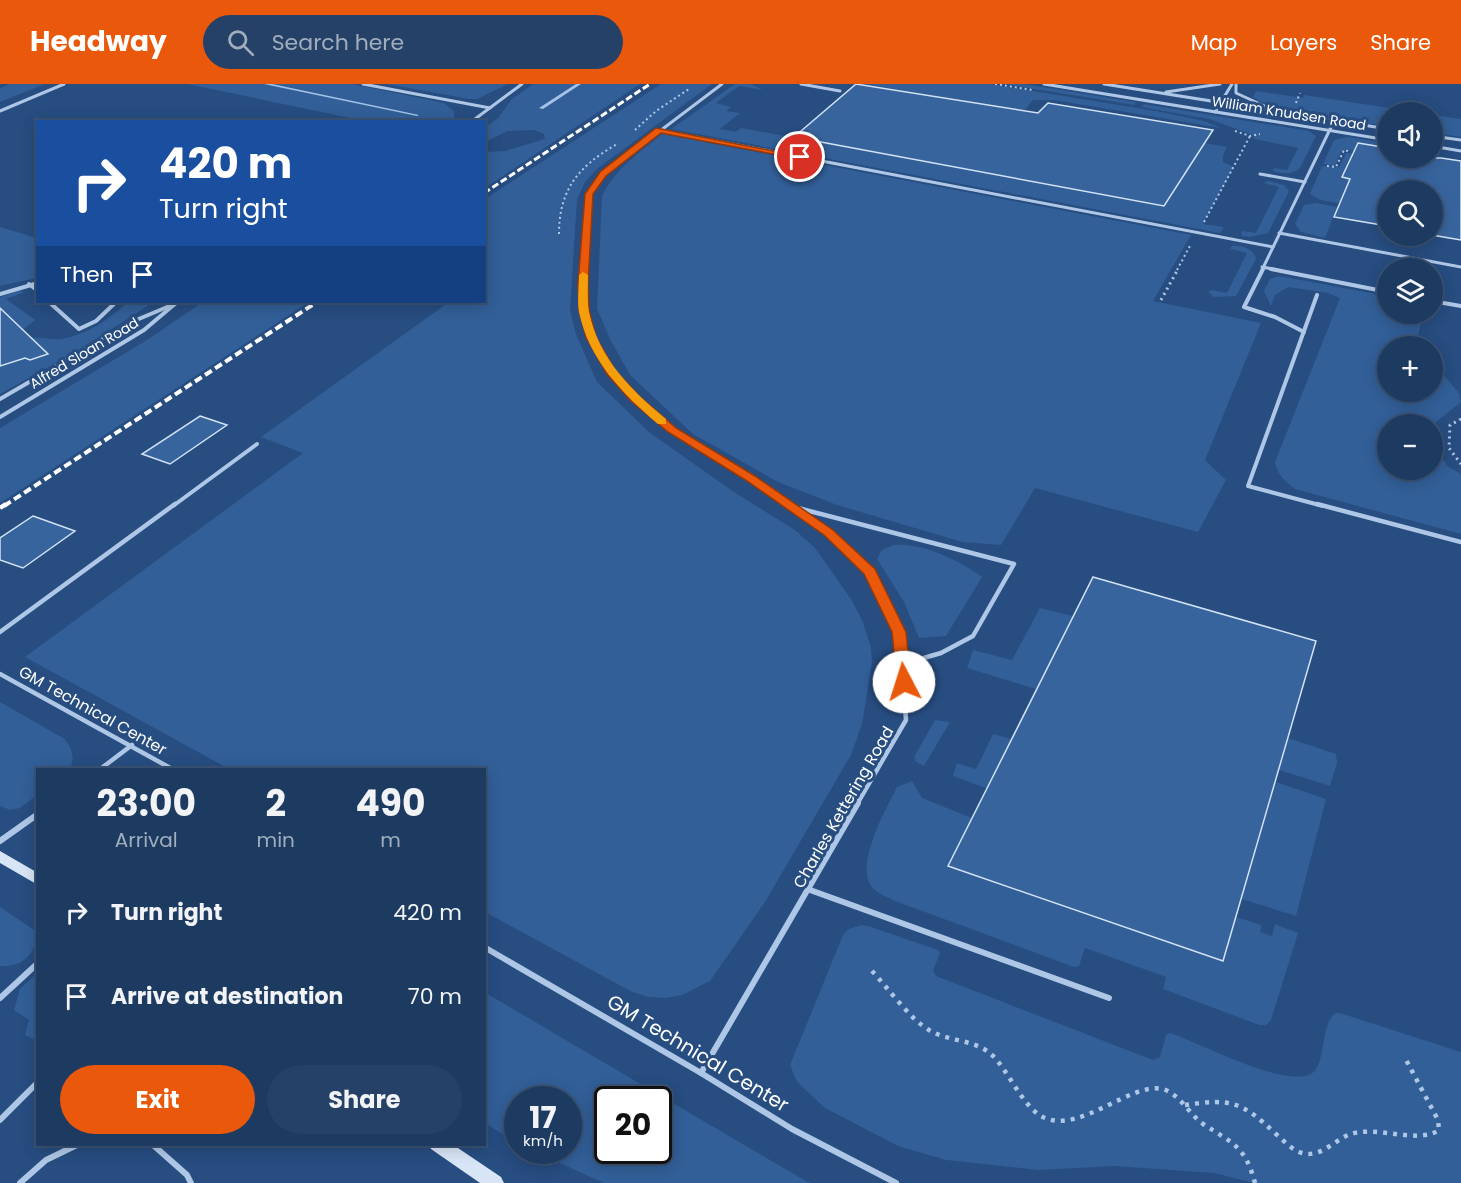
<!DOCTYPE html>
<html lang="en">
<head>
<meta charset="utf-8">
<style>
	:root { --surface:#1d3a61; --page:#254167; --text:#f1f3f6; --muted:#a0adbd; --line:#3b5476; --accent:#ea580c }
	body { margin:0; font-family:Poppins,sans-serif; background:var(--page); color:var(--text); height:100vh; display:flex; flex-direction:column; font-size:22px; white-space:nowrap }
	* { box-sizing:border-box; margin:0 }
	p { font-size:20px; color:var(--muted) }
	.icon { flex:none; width:33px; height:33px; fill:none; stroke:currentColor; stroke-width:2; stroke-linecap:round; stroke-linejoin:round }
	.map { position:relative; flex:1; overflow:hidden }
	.side { position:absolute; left:36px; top:684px; width:450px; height:378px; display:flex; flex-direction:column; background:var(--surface); border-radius:0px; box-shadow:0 3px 15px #0003,0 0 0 2px var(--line) }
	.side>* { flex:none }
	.banner { position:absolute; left:36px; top:36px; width:450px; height:183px; border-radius:0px; box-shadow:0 3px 15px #0003,0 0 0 2px var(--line); background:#1a4fa0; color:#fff; overflow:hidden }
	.fabs { position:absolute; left:1377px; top:18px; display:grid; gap:12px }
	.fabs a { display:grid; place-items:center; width:66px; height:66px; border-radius:50%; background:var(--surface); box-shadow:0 3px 15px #0003,0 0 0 2px var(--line); font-size:30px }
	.speed { position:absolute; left:504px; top:1002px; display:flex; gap:12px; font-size:30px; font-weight:700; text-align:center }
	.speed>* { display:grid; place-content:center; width:78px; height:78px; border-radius:50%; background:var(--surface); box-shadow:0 3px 15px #0003,0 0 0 2px var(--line); line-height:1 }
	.speed small { font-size:15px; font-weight:400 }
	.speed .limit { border:3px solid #111; border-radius:9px; background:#fff; color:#111 }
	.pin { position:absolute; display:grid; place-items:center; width:51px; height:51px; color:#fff; margin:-26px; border:3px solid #fff; border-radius:50%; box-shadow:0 2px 6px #0007 }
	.me { position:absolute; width:66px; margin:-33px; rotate:355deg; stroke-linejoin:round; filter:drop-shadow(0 0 4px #0008) }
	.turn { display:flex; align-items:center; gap:21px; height:126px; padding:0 24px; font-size:27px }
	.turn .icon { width:78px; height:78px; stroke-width:2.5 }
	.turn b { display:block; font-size:42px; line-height:51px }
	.then { display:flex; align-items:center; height:57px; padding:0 24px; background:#0003; gap:12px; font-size:22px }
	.eta { display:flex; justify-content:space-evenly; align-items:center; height:102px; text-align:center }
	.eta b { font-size:36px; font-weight:700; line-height:42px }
	.cta { display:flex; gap:12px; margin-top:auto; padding:12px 24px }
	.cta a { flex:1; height:69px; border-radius:36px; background:var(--accent); color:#fff; font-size:24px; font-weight:700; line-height:69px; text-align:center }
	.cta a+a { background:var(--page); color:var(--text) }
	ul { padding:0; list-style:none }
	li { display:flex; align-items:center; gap:18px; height:84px; padding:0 24px }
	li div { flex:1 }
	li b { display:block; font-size:22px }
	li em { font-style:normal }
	header { display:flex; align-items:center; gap:36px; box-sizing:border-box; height:84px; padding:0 30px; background:var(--accent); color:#fff }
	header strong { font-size:28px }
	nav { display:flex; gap:33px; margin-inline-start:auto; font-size:21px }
	.search { width:420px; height:54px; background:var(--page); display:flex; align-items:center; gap:15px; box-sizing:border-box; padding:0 21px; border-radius:33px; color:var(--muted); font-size:22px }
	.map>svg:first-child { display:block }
	.green { fill:#325f98; fill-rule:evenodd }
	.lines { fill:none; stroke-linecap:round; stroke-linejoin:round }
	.stream { fill:#a4c2e7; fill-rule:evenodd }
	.building { fill:#38649e; stroke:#d2e2f5; stroke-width:1.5 }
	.path-far2 { stroke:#afc7e6; stroke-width:2; stroke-dasharray:2 3; stroke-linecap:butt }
	.path-far1 { stroke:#afc7e6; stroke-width:3; stroke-dasharray:2 4; stroke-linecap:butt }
	.path { stroke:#afc7e6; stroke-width:4.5; stroke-dasharray:4 6; stroke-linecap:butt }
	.lane-far3 { stroke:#afc7e6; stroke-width:3 }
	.lane-far2 { stroke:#afc7e6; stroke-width:4 }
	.lane-far1 { stroke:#afc7e6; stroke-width:4.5 }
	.lane { stroke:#afc7e6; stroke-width:6 }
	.secondary { fill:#d8e5f6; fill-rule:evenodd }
	.rail-far2 { stroke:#fff; stroke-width:3; stroke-dasharray:7 3; stroke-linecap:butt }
	.rail-far1 { stroke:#fff; stroke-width:4; stroke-dasharray:8 4; stroke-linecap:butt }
	.rail { stroke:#fff; stroke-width:4.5; stroke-dasharray:10 4.5; stroke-linecap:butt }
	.route { fill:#ea580c; stroke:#983908; stroke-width:1.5 }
	.slow { fill:#f59e0b }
	.labels { text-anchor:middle; stroke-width:6; stroke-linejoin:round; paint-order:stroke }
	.far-street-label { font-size:14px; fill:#fff; stroke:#274d81 }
	.street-label { font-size:16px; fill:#fff; stroke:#274d81 }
	.near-street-label { font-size:20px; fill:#fff; stroke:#274d81 }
</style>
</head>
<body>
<header>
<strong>Headway</strong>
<div class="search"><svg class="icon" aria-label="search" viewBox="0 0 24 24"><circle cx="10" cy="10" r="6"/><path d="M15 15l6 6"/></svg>Search here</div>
<nav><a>Map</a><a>Layers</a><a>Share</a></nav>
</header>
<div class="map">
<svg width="1461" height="1099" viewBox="0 0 1461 1099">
	<rect width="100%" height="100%" fill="#274d81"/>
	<!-- green -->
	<g class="green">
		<polygon points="10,0 45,0 0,18 0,4"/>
		<polygon points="187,0 352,0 444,19 454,27 454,34 451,38 365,37"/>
		<polygon points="387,0 508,0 477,15 469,15"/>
		<polygon points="533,0 640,0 485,104 485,68 505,67 545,55 544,50 534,46 508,47 485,58 485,44 498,34 512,15"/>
		<polygon points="661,0 712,0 598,84 585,98 577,116 570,226 576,250 597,298 649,348 731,406 795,446 815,464 851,515 863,538 871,564 872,579 862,640 851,671 765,818 710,897 682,911 666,914 649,913 632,908 485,828 484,686 229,685 25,573 303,369 261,353 449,218 484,218 485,115"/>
		<polygon points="735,0 751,0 763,6 739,2 716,19 731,23 726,27 740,29 720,45 736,48 741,44 1164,122 1205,59 1227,63 1223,71 1223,78 1234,83 1203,140 1224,143 1220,149 671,45"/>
		<polygon points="864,0 989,0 1156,27 1204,37 1221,44 1054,16 1033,16 1024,27"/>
		<polygon points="1004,0 1024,0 1136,18 1134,21"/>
		<path d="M1256,7L1303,14L1304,11L1416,28H1388L1387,42C1351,36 1283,32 1253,13Z"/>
		<path d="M1144,20L1309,47L1316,52L1300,84C1293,91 1282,90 1273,87L1274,84L1287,86L1298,64L1255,55L1253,51L1209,35L1141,23Z"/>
		<polygon points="1433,31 1461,35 1461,53 1433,49"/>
		<path d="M662,50L1191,151L1153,217L1261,239L1205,376L1226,396L1198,448L1035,404L1001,461L962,458L837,421L778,398L693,350L630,291L611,257L597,225L602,112C615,85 639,69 662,50Z"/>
		<polygon points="1348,53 1387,59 1387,64 1341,67 1335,82 1323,80 1334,56"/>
		<polygon points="1346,69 1353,69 1343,93 1350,95 1340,117 1337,119 1320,116 1310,110 1322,82 1339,83"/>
		<polygon points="1268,97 1284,101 1289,107 1268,149 1250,153 1242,152 1241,149 1243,147 1256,149 1279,103 1264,99"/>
		<polygon points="1316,119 1337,123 1325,154 1301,148 1295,140 1304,121"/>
		<polygon points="0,143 37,154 37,194 0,202"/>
		<path d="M1232,162C1242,161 1253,164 1256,175L1236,212L1214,213L1208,208L1212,206L1227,209L1247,169L1230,165Z"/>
		<path d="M1279,192L1387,212L1388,230H1423L1417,256L1426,262H1388V308H1432L1433,279L1459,309L1461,318L1436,338L1433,351L1432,340H1388V386H1432L1433,357L1447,382L1461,390V450L1295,405C1286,398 1277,391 1275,378L1340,214L1328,209L1288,203L1275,211L1271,222L1264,207L1270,195Z"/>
		<polygon points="19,207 25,208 6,215 35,236 23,246 5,229 0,230 0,213"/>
		<path d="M128,218H150L149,221L77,267L0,310V282L25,274L30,276L48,270L32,254C42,253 52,256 61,255C89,250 108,236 128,218Z"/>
		<polygon points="203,218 309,218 0,419 0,344 147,256"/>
		<path d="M893,461C921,458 960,476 982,493L946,552L919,554L904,518L877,475L882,466Z"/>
		<polygon points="1040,524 1073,532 1036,605 967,584 973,566 1012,576"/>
		<path d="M0,618L63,654C72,662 76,676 69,685L38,686L37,711L20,724L10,726L0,722Z"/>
		<polygon points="935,636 950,638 924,682 916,678 914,673"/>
		<polygon points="993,650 1011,655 986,704 953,692 957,679 976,685"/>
		<polygon points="1288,654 1336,670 1337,679 1330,702 1279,686"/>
		<path d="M912,697L922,714L972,734L948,782L1223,877L1236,833L1262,841L1260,848L1272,852L1275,840L1298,849L1271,936L1266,941H1259L1163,905L1166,893L1085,864L1079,882L1074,883L895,817C888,813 877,810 872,803C854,781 886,725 897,703Z"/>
		<polygon points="1276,698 1326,715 1296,832 1241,815"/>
		<path d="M0,823L37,848C35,870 24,883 0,882Z"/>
		<path d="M861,841L868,842L938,866L940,869L933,887L936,892L1153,976L1160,973L1166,951L1170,949C1195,956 1299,1013 1316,985C1326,969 1321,940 1336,929H1340L1461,968V1099H1254L1214,1089L1114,1082L1038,1086L946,1076L898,1062L825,1024L797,998L790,981L843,851L849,845Z"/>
		<polygon points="37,889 37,957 25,951 29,936 14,926 20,905"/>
		<path d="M484,908L794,1090L810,1099H604L533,1067L568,1066V1016H518L517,1059L485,1039ZM608,1016H658V1066H608Z"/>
	</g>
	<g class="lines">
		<!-- stream -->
		<g class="stream">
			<polygon points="264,0 272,0 419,31 417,32"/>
			<polygon points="576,0 581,0 543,25 539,24"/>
		</g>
	</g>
	<!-- building -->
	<g class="building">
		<polygon points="856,0 1038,29 1048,19 1213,46 1164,122 794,53"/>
		<polygon points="1358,59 1388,64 1388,74 1441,74 1461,77 1461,156 1432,151 1432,106 1388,106 1388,142 1334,133 1350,95 1342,93"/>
		<polygon points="0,224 23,246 48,270 30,276 25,274 0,282"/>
		<polygon points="200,332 227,341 170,380 142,370"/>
		<polygon points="33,432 75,447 23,484 0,476 0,454"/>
		<polygon points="1093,493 1316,557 1223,877 948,782"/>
	</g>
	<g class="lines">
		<!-- path-far2 -->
		<g class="path-far2">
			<polyline points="995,0 1033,6"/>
			<polyline points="1296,19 1300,9"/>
			<polyline points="635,46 656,27 689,5"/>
			<polyline points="1235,47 1250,52 1260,50"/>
			<polyline points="1327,82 1336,83 1344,66 1351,68"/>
			<polyline points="1204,138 1250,52"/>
			<path d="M559,150C559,105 579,82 617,60"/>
			<polyline points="1177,186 1191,160"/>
		</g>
		<!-- path-far1 -->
		<g class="path-far1">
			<polyline points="1161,216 1178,185"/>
			<polyline points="1461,335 1450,341 1449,364 1461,380"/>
		</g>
		<!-- path -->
		<g class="path">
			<path d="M872,887C887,903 911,936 929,946C949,958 975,955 992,971C1009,987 1024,1026 1045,1034C1081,1049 1131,998 1162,1005C1178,1008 1189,1030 1203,1040C1234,1060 1245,1062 1255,1099"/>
			<path d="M1185,1021C1232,1014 1242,1018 1276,1050C1284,1057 1292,1066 1302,1069C1320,1074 1334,1057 1348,1051C1375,1040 1418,1061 1439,1046L1438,1036L1404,972"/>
		</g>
		<!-- lane-far3 -->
		<g class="lane-far3">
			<polyline points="363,0 490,24"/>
			<polyline points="801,0 840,7"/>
			<polyline points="1044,0 1388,56"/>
			<polyline points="1104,0 1388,45"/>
			<polyline points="1236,0 1236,9 1271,25"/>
			<polyline points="1166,8 1220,0"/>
			<polyline points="0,27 64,0"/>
			<polyline points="1215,28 1232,0"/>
			<polyline points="471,38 522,0"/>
			<polyline points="659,46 1273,163"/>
			<polyline points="1432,52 1461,56"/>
			<polyline points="1432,62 1461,67"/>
			<polyline points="1260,90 1305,98"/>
			<polyline points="1279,149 1461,183"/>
			<polyline points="1262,183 1278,186"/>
			<polyline points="584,186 589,110 603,90 722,0"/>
			<polyline points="1262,186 1334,37"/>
		</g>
		<!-- lane-far2 -->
		<g class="lane-far2">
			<path d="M584,185C583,207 583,231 591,253C620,329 726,376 790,422"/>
			<polyline points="1263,185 1244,223 1275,233 1304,248"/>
			<polyline points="1271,185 1388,208"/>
			<polyline points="29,200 38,207"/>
			<polyline points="0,210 38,199"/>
			<polyline points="1317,211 1248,402 1323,422"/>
			<polyline points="1432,217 1461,222"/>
			<polyline points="49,218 79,245 96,237 116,218"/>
			<polyline points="0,315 134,237 179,218"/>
			<polyline points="0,333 144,246 176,219"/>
			<polyline points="173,422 257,360"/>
		</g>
		<!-- lane-far1 -->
		<g class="lane-far1">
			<polyline points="788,420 829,449 870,488 899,548 906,636 857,720"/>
			<polyline points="1317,420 1461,458"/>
			<polyline points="794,423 1014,480 973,552 941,569 903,580"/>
			<polyline points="0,548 175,420"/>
			<polyline points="0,590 174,686"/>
			<polyline points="99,686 132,661"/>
		</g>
		<!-- lane -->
		<g class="lane">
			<polyline points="0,757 38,730"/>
			<polyline points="810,806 1109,914"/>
			<polyline points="484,863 701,989 792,1045 896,1099"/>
			<polyline points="0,914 38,879"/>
			<polyline points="701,989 858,719"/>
			<polyline points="0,1036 38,998"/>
			<polyline points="152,1060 187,1091 191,1099"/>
			<polyline points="20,1099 46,1076 79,1060"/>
		</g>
		<!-- secondary -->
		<g class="secondary">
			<polygon points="0,767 38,789 38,801 0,779"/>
			<polygon points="429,1060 452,1060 501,1093 504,1099 480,1099 431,1065"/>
		</g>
		<!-- rail-far2 -->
		<polyline class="rail-far2" points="484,109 650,0"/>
		<!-- rail-far1 -->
		<polyline class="rail-far1" points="4,422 317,218"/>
		<!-- rail -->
		<polyline class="rail" points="0,424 6,420"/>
	</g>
	<!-- route -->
	<polygon class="route" points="656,44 804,73 800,75 661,49 606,92 593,110 588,200 589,226 596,253 615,286 639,312 676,344 755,392 833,446 875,485 906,548 911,598 909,602 899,602 897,598 892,548 864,490 824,451 747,397 668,348 631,317 607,290 586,253 579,226 578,200 585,110 600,88"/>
	<!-- slow -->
	<path class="slow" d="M583,188L588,191C588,203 587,217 589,228C599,275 631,306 666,335V340H658C622,309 589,276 579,228C577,217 579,203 579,191Z"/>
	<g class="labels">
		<!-- far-street labels -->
		<g class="far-street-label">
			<text transform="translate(1289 29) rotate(9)" y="5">William Knudsen Road</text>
			<text transform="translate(84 269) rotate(-31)" y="5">Alfred Sloan Road</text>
		</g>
		<!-- street labels -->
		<g class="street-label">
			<text transform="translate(93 626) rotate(29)" y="6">GM Technical Center</text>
			<text transform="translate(843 723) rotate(-60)" y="6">Charles Kettering Road</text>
		</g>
		<!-- near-street labels -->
		<g class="near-street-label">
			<text transform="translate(698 969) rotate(31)" y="7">GM Technical Center</text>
		</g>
	</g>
</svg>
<div class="fabs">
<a><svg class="icon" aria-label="sound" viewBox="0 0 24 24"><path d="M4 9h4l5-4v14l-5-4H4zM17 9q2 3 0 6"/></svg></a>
<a><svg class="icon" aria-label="search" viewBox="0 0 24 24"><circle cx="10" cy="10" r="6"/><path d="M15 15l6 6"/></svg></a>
<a><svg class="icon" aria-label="layers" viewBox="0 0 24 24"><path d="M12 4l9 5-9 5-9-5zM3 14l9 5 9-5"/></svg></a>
<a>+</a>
<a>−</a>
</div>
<div class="speed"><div>17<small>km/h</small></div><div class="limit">20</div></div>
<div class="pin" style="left:800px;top:73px;background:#d93025"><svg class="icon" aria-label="arrive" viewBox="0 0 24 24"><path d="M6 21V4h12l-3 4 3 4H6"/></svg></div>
<svg class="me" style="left:904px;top:598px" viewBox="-20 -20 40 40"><circle r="19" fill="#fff"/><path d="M0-13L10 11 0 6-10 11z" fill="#ea580c"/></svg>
<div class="banner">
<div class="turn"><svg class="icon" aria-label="right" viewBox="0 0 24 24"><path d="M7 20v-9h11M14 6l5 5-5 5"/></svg><div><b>420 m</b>Turn right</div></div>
<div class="then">Then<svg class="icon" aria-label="arrive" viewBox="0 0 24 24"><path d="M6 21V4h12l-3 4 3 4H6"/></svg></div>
</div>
<section class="side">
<div class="eta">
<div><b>23:00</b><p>Arrival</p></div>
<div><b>2</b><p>min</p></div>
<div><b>490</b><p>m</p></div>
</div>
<ul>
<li><svg class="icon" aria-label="right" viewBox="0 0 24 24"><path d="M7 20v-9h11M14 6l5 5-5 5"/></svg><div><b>Turn right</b></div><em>420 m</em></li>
<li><svg class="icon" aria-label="arrive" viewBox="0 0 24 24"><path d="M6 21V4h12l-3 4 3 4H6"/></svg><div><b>Arrive at destination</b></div><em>70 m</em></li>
</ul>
<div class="cta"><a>Exit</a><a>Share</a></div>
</section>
</div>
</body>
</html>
